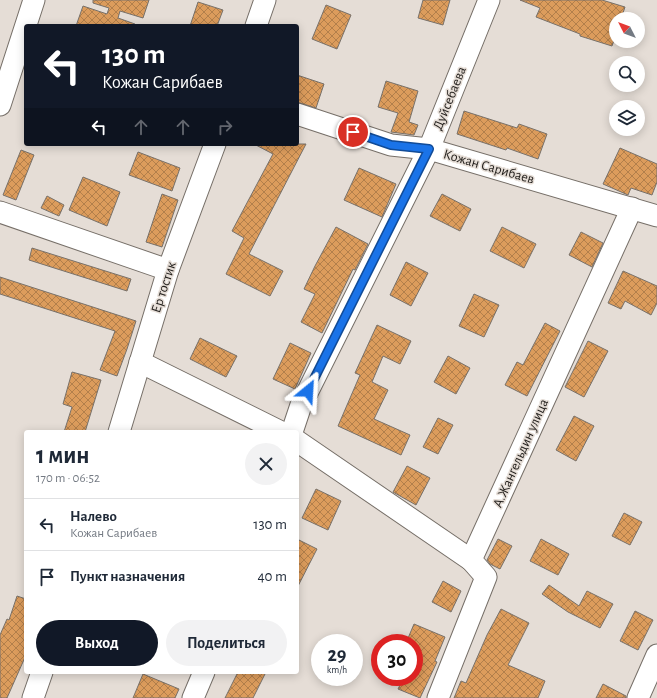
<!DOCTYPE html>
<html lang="ru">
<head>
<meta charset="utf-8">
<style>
	:root { --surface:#fff; --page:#f2f2f3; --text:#1f2937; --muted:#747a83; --line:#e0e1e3; --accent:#111827 }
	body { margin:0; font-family:"Alegreya Sans",sans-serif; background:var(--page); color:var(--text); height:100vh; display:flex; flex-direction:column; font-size:15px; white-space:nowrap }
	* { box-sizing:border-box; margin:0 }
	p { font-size:13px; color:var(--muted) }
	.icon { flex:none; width:22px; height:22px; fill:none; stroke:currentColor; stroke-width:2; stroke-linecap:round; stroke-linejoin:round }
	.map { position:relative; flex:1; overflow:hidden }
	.side { position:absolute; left:24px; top:430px; width:275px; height:244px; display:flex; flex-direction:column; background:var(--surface); border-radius:4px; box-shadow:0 2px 10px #0003 }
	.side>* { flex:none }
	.guide { position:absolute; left:24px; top:24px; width:275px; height:122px; border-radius:4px; box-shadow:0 2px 10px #0003; background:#111827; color:#fff; overflow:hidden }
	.needle { width:26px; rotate:312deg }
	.buttons { position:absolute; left:609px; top:12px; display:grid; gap:8px }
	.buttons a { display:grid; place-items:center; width:36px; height:36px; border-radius:50%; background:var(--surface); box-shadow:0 2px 10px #0003; font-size:20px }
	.speed { position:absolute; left:311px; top:634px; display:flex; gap:8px; font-size:20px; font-weight:700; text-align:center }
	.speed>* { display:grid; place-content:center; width:52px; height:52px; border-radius:50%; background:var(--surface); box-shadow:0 2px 10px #0003; line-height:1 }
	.speed small { font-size:10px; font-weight:400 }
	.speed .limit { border:6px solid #d22; background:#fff; color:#111 }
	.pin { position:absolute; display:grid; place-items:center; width:34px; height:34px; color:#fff; margin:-17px; border:2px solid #fff; border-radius:50%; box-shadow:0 1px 4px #0007 }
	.me { position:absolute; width:44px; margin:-22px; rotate:27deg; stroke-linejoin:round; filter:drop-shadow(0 0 3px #0008) }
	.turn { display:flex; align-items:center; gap:14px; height:84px; padding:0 12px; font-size:18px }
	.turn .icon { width:52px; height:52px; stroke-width:2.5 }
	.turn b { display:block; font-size:28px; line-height:34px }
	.lanes { display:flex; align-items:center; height:38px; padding:0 12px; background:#0003; justify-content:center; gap:20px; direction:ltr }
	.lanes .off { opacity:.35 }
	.round { display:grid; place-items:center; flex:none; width:42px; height:42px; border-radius:21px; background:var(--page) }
	.overview { display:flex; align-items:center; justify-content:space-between; height:68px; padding:0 12px }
	h1 { font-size:24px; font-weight:700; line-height:30px }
	.action { display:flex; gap:8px; margin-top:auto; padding:8px 12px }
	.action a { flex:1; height:46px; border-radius:24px; background:var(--accent); color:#fff; font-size:16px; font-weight:700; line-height:46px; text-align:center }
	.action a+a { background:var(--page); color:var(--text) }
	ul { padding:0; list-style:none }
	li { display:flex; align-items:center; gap:12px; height:52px; padding:0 12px; border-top:1px solid var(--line) }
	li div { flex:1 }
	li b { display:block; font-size:15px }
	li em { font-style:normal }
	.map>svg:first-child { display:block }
	.building { fill:url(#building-cross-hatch); stroke:#78716a }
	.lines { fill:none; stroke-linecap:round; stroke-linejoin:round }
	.minor-casing { stroke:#766f68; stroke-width:23 }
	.minor { stroke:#fff; stroke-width:21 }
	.route-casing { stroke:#114b97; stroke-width:10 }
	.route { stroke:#1a73e8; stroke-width:7 }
	.labels { text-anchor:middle; stroke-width:3; stroke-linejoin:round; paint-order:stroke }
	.street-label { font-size:14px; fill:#25221f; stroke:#e5ddd6 }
</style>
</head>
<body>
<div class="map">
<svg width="657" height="698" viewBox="0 0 657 698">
	<defs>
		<pattern id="building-cross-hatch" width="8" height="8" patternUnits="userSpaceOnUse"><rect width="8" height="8" fill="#dc9c5c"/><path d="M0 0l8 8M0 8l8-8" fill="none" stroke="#b27f4b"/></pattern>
	</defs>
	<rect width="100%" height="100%" fill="#e5ddd6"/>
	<!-- building -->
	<g class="building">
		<polygon points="93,0 149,0 143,18 120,11 118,18 135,24 135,26 76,26 83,6 107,14 109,8 93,3"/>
		<polygon points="423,0 450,0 443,25 418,18"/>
		<polygon points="520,0 602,0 625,7 621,19 616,19 616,35 612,46 580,36 580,34 536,17 540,8"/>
		<polygon points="198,2 223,10 217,26 190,26"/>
		<polygon points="326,5 351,15 337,49 312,39"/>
		<polygon points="297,75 324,84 316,108 297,102"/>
		<polygon points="386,81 418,91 409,122 418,125 414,135 391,132 398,113 378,107"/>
		<polygon points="464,111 517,128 519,124 547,134 538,159 507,148 506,150 457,134"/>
		<polygon points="254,144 306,144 249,254 283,271 270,296 226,274 244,238 232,231 273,154"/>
		<polygon points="620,148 657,164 657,182 652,195 631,188 628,195 603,184"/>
		<polygon points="21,150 34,155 16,200 3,195"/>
		<polygon points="138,152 180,168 172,191 129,175"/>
		<polygon points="359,168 396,184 382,217 344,200"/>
		<polygon points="83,177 120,192 107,226 69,210"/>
		<polygon points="162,194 178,200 162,247 146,242"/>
		<polygon points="442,194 471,209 460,231 430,216"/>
		<polygon points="47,196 64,205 59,216 41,208"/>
		<polygon points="336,227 368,244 355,270 353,269 322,333 301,322 315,294 304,289 315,266"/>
		<polygon points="502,227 536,244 524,268 490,251"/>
		<polygon points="581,232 603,243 592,267 569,255"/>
		<polygon points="32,248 131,279 127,291 29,260"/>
		<polygon points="406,262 428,273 411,306 390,295"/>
		<polygon points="623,271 657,286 657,303 651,315 625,301 621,309 608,303"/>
		<polygon points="0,277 136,321 127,349 117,376 100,370 115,331 0,294"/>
		<polygon points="474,294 499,305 484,337 459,326"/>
		<polygon points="545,323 560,331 527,396 505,385 517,362 523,365"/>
		<polygon points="377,325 411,341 400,364 383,356 372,382 388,390 374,419 410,435 401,455 338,426 360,375 355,373"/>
		<polygon points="200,338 237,356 226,377 190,359"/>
		<polygon points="588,341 608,351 584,397 565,387"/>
		<polygon points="290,343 311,353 295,389 273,379"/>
		<polygon points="448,356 470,368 456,394 434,382"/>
		<polygon points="72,372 101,380 85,432 64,432 72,407 63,404"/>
		<polygon points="574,416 594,426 576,461 556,450"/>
		<polygon points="438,418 453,425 438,454 423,447"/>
		<polygon points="407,466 430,478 416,505 393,492"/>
		<polygon points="316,489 341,501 328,530 302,518"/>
		<polygon points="624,513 642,522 630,545 612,536"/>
		<polygon points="297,539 317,549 297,588"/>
		<polygon points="498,539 512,546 500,569 490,564 487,560"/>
		<polygon points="541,539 569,554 558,575 530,561"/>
		<polygon points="443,581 461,591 451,612 432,602"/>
		<polygon points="549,585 579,606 587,591 613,604 600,628 568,612 542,594"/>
		<polygon points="17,596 26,599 26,655 7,698 0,698 0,635 7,619 9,620"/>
		<polygon points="501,609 529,623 508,665 545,681 538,698 454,698 461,681 466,683 487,635"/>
		<polygon points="635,611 653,620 638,650 620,641"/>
		<polygon points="414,624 445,637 435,661 437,662 420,698 398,689 404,677 414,677 414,643 406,643"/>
		<polygon points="238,672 266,672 253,698 225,698"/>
		<polygon points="143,674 179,689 175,698 133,698"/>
		<polygon points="603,684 626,696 626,698 596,698"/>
	</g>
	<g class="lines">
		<!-- minor casing -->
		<g class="minor-casing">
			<g id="minor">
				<polyline points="256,26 265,0"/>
				<polyline points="0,105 34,0"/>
				<polyline points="297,114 391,145 429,149 657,216"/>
				<polyline points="0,212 168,270"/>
				<polyline points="140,362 281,432"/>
				<polyline points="119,432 168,270 215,144"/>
				<polyline points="292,432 301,405 429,149 489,0"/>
				<polyline points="297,441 471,560"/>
				<polyline points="33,698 42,672"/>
				<polyline points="193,698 204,672"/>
				<polyline points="438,698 486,577 471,560 632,208"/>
				<polyline points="638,698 657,655"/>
			</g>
		</g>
		<!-- minor -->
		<use href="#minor" class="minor"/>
	</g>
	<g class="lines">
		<!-- route casing -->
		<g class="route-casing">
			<polyline id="route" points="308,391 429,149 391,145 353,132"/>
		</g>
		<!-- route -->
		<use href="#route" class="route"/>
	</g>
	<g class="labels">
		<!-- street labels -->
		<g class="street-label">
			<text transform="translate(449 98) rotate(-68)" y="5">Дуйсебаева</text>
			<text transform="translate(489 166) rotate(16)" y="5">Кожан Сарибаев</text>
			<text transform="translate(163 287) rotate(-72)" y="5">Ер тостик</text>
			<text transform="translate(520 453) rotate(-66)" y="5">А.Жангельдин улица</text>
		</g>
	</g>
</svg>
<div class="buttons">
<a><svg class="needle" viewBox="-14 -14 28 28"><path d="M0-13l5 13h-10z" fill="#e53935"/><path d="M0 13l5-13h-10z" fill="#747a83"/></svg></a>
<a><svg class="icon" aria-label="search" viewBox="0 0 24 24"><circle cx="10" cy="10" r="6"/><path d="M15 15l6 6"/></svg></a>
<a><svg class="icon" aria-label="layers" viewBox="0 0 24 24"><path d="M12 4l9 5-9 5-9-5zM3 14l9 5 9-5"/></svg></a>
</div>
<div class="speed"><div>29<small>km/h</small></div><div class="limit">30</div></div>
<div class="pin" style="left:353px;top:132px;background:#d93025"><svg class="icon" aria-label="arrive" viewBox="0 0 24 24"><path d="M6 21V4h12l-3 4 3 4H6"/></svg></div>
<svg class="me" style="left:308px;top:391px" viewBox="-20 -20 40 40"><path d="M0-17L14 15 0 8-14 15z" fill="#1a73e8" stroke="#fff" stroke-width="4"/></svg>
<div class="guide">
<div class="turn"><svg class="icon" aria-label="left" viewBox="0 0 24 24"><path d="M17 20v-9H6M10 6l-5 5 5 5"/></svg><div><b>130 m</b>Кожан Сарибаев</div></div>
<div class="lanes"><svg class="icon" aria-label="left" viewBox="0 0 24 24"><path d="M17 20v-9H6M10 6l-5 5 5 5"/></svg><svg class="icon off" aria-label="ahead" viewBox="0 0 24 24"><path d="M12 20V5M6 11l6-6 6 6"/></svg><svg class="icon off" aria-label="ahead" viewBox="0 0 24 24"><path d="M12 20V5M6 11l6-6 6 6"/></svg><svg class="icon off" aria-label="right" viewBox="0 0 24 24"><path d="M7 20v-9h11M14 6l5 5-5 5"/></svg></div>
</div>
<section class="side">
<div class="overview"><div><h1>1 мин</h1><p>170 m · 06:52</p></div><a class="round"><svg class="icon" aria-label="close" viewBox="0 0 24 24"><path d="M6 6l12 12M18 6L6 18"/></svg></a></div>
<ul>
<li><svg class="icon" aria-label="left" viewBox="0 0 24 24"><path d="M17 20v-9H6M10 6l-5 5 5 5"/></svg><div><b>Налево</b><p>Кожан Сарибаев</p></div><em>130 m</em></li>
<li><svg class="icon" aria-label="arrive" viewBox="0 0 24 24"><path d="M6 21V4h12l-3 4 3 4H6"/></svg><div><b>Пункт назначения</b></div><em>40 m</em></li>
</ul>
<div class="action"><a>Выход</a><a>Поделиться</a></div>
</section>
</div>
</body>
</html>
